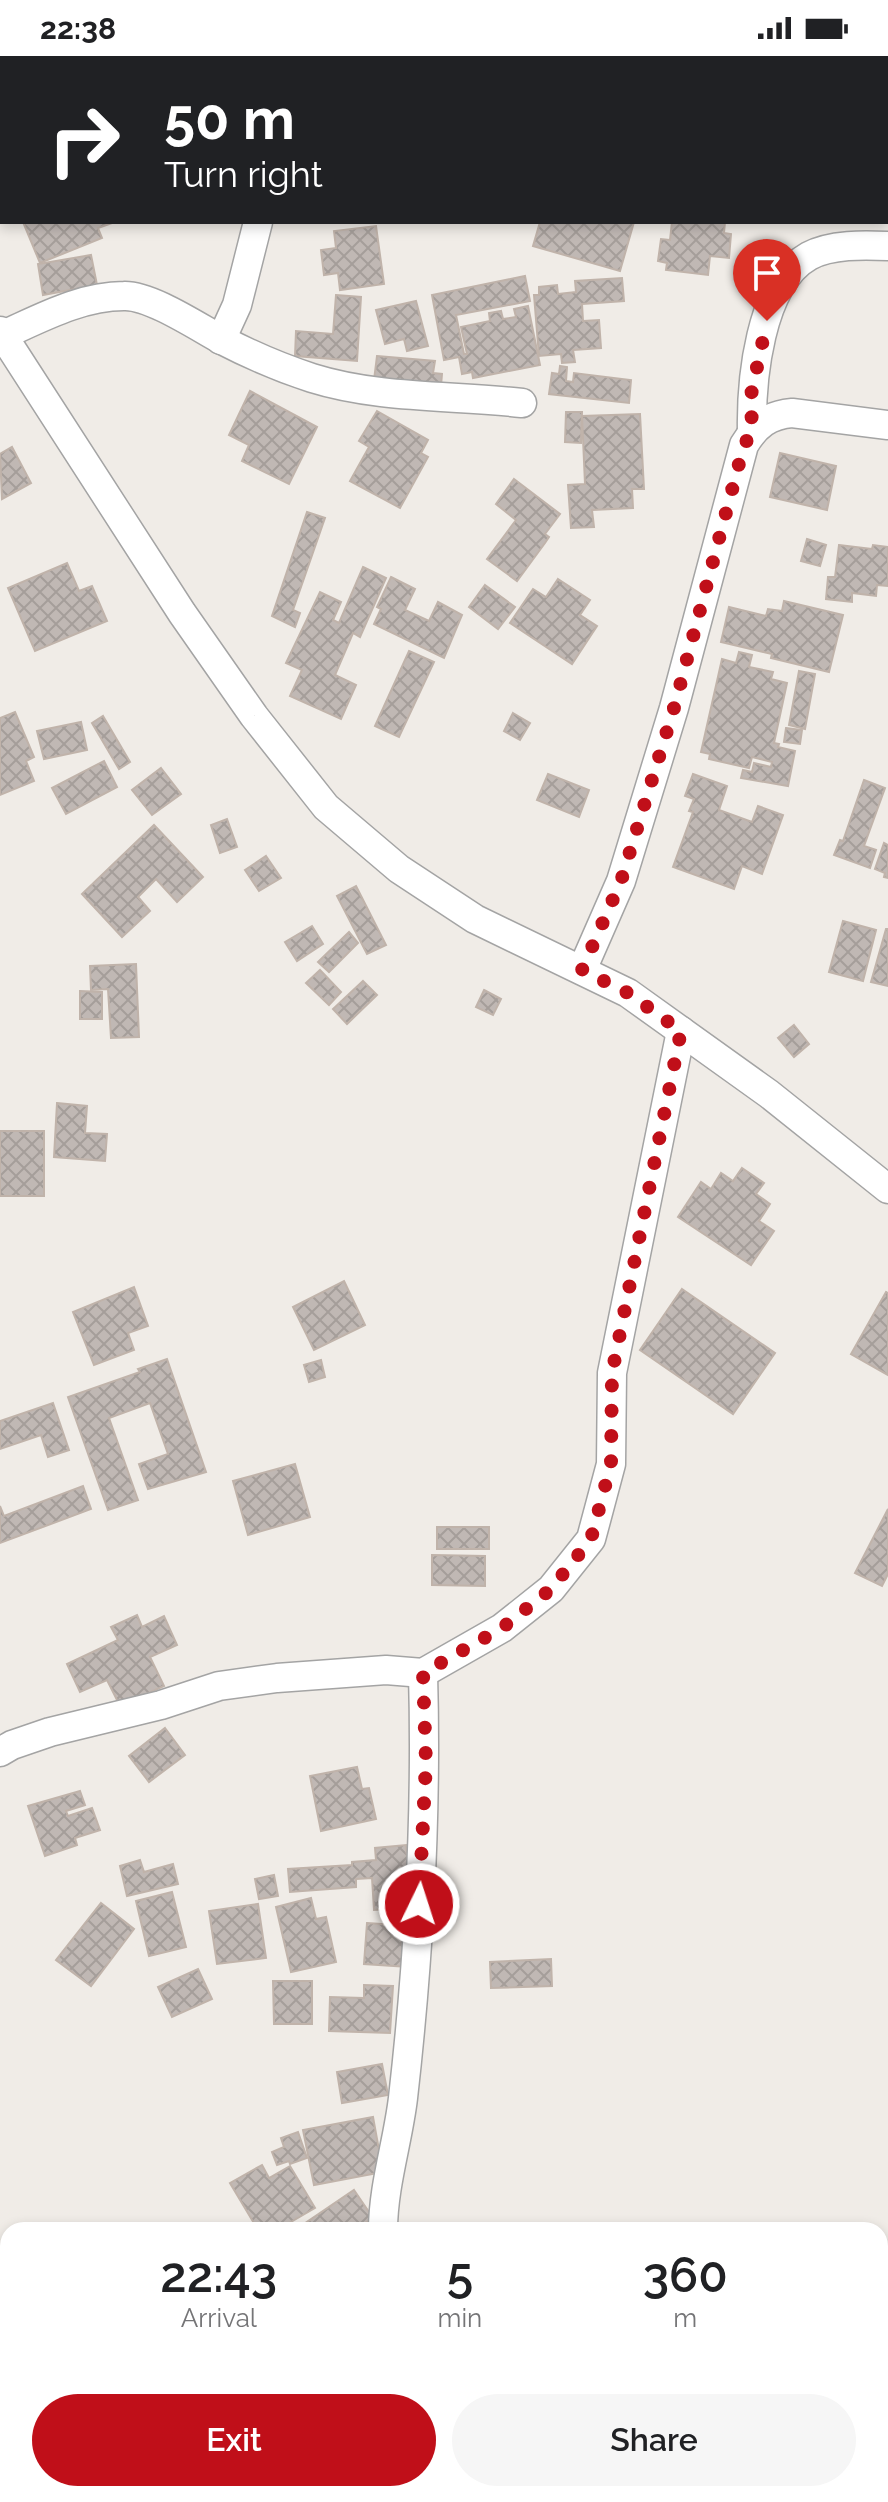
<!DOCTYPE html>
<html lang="en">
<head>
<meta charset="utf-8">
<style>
	:root { --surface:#fff; --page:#f6f6f6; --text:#202124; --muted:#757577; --accent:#c00f19 }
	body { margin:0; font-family:Raleway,sans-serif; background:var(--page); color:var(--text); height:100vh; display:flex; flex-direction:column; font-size:30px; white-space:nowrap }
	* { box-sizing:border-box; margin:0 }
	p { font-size:26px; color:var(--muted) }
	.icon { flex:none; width:44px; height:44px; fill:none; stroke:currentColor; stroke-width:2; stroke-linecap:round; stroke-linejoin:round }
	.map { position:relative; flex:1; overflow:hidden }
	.side { position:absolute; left:0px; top:2166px; width:888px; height:280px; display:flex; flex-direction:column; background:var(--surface); border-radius:24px 24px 0 0; box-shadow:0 4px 12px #0003 }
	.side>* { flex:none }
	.banner { position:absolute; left:0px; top:0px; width:888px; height:168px; box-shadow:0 4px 12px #0003; background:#202124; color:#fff; overflow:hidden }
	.pin { position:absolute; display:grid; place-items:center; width:68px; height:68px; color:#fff; margin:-82px -34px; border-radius:50% 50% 50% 0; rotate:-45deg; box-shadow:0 0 8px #0007 }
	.pin .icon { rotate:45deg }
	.me { position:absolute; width:88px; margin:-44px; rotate:4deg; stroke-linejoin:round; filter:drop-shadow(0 0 6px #0008) }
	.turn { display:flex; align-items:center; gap:28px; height:168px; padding:0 32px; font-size:36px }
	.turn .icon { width:104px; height:104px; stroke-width:2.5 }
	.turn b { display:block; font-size:56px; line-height:68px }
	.eta { display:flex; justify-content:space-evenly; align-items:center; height:136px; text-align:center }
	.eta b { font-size:48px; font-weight:600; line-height:56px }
	.action { display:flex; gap:16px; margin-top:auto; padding:16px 32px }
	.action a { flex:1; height:92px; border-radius:48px; background:var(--accent); color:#fff; font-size:32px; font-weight:600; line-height:92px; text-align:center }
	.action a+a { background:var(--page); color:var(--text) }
	.status { display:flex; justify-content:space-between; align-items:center; height:56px; padding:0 40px; background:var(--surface); direction:ltr }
	.status svg { height:22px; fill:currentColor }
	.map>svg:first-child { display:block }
	.building { fill:url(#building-cross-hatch); stroke:#c0b3aa; stroke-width:2 }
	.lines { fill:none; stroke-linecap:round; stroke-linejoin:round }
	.minor-casing { stroke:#a4a4a4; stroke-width:31 }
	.minor { stroke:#fff; stroke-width:28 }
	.route { stroke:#c00f19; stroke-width:14; stroke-dasharray:0 25.2 }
</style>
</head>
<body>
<div class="status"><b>22:38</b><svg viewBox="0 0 49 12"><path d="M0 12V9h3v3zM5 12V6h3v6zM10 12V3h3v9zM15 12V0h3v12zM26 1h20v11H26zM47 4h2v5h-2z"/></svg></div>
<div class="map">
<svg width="888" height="2446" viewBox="0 0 888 2446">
	<defs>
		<pattern id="building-cross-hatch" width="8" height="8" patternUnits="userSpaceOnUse" patternTransform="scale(2)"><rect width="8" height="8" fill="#c0b8b4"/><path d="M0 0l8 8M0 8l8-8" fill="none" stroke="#a59e9a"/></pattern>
	</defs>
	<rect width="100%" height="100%" fill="#f0ece7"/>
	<!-- building -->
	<g class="building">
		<polygon points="23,166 112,166 112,167 98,172 102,182 40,207"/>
		<polygon points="540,166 634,166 620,215 533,190"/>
		<polygon points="672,166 725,166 724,177 731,178 729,202 710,200 708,219 666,214 667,207 658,205 661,183 670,184"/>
		<polygon points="376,170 384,228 340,234 338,217 324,219 321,194 336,192 334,175"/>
		<polygon points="91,199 97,229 43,239 38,208"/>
		<polygon points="525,220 530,245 456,259 464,298 467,298 461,271 490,265 489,257 501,255 503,263 516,261 514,253 528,250 540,309 473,322 472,316 462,318 459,301 444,304 432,239"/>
		<polygon points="622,222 624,245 582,248 583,265 599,264 601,292 573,294 575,306 562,307 561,298 539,300 534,239 539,239 539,231 557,229 558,238 576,236 575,225"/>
		<polygon points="336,239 361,241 357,305 295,300 296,275 333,278"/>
		<polygon points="416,245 428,290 407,295 404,283 385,288 376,254"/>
		<polygon points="377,300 435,305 433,317 442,318 441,330 374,324"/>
		<polygon points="560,310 567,311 566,325 573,326 574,317 631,324 629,347 549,338 552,317 559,318"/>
		<polygon points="250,335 317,371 289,428 242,405 249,389 229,379"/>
		<polygon points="377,355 428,384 421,397 428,401 400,452 350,425 369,391 359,385"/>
		<polygon points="566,356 582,356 581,387 565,386"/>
		<polygon points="640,358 644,433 632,433 633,452 592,454 594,471 571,472 568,429 585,428 582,360"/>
		<polygon points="12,391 31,427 2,443 0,398"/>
		<polygon points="780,397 836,410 827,454 770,441"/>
		<polygon points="514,423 560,458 545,478 549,481 545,487 517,525 487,503 516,464 496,448"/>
		<polygon points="307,456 325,462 293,554 300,557 295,571 272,560"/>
		<polygon points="807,483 826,489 820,510 801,505"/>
		<polygon points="839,489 872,493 873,489 888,491 888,530 877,529 876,540 852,537 852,546 826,543 828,521 835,521"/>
		<polygon points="67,507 79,535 92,530 107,565 35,595 8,532"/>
		<polygon points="363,511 386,522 360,581 353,577 335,619 356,629 341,663 290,640 302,614 286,607 320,536 341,546 333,564 339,567"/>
		<polygon points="391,521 415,533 405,554 429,565 438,546 462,559 444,602 374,568 381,553 377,551"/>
		<polygon points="558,523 590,544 580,559 597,570 572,608 510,567 533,533 546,541"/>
		<polygon points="485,529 515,551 498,573 469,551"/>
		<polygon points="784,545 843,559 829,616 771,602 772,598 721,586 729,551 766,560 768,553 782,555"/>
		<polygon points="409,595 434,606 399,681 375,670"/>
		<polygon points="739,596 752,599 749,611 773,616 771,623 787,627 774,687 779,688 778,691 795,695 788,730 741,722 743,714 752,716 754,707 771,711 772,706 752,701 749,712 709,703 710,698 701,696 722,603 736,607"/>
		<polygon points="799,615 815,618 805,673 789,669"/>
		<polygon points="15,656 34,701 26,705 34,725 0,739 0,662"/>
		<polygon points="513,657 530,667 520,684 504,675"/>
		<polygon points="103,660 130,706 119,713 92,667"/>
		<polygon points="81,666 87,694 44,703 37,675"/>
		<polygon points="786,672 802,674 800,688 784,686"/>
		<polygon points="104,705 117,731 66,758 52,732"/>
		<polygon points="161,712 181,738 152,759 132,734"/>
		<polygon points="548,718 589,734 579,761 537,744"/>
		<polygon points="693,718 727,730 719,754 752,766 758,750 783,759 762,818 742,810 734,833 673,811 693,756 689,755 694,743 685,740"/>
		<polygon points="864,724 885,732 864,790 876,794 870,812 834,799 840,784 843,785"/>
		<polygon points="227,763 237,791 220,797 211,769"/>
		<polygon points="154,769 203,821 177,846 156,823 138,841 150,855 122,881 82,838"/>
		<polygon points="884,787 888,789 888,822 884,821 885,817 875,813"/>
		<polygon points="266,800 281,822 259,835 245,814"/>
		<polygon points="356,830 386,889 367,898 337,840"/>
		<polygon points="843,865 876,874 863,925 829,916"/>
		<polygon points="312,870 323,888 297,905 285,886"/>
		<polygon points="886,873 888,873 888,930 871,926"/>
		<polygon points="349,876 358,887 329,916 318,906"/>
		<polygon points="136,908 139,981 111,982 108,933 91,934 90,910"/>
		<polygon points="320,914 341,936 329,949 306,927"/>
		<polygon points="363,925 377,939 347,968 333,953"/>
		<polygon points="484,934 501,943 493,959 476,951"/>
		<polygon points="80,935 102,936 102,963 80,963"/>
		<polygon points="794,969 809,988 794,1001 778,982"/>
		<polygon points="57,1047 87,1050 85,1077 107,1078 105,1105 54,1101"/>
		<rect x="0" y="1075" width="44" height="65"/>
		<polygon points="742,1112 764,1127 756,1138 770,1148 759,1165 774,1175 751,1209 678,1161 701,1126 711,1133 721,1117 733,1125"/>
		<polygon points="344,1225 365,1269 314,1294 293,1251"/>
		<polygon points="134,1231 148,1270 128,1277 134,1294 94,1309 73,1256"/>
		<polygon points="682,1233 775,1297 733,1358 640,1294"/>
		<polygon points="886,1236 888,1237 888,1319 851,1298"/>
		<polygon points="167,1303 206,1416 148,1433 139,1408 168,1398 150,1347 109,1362 138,1444 108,1454 68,1341 140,1316 138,1313"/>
		<polygon points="321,1304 325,1321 309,1326 304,1309"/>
		<polygon points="53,1347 69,1394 48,1401 41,1379 0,1393 0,1365"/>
		<polygon points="295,1408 310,1461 248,1479 233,1425"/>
		<polygon points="83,1430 91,1453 0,1487 0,1450 4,1460"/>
		<polygon points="888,1453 888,1518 882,1530 855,1517"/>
		<rect x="437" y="1471" width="52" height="22"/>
		<polygon points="432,1499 485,1500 485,1530 432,1529"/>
		<polygon points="137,1559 142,1571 164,1560 177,1589 150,1601 164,1630 120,1650 107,1624 80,1636 67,1608 118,1584 111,1571"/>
		<polygon points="165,1672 185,1699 149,1726 129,1700"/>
		<polygon points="357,1711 362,1733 369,1732 376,1763 321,1775 310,1720"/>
		<polygon points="80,1735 85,1749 66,1755 68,1760 92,1752 100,1774 75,1782 77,1789 45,1800 28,1750"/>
		<polygon points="406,1789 411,1852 374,1854 372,1822 356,1823 356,1831 290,1836 288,1813 352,1809 352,1806 376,1804 375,1792"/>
		<polygon points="140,1804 144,1816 173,1808 178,1828 127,1840 120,1810"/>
		<polygon points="274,1819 278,1840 259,1843 255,1823"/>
		<polygon points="172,1836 186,1891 149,1900 136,1845"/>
		<polygon points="311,1842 316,1863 326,1861 336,1906 291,1916 276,1851"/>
		<polygon points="101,1847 134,1873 91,1930 56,1904"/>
		<polygon points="258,1848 266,1902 217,1908 209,1855"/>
		<polygon points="367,1867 410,1870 408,1911 364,1908"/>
		<polygon points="551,1903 552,1930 491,1932 490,1906"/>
		<polygon points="198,1913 212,1943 172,1961 158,1931"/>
		<polygon points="273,1925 312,1925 312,1968 274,1968"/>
		<polygon points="364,1929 393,1930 390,1977 329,1975 330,1941 364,1942"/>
		<polygon points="382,2008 388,2039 342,2047 337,2016"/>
		<polygon points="373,2061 383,2116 314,2129 303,2074"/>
		<polygon points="298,2076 307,2102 290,2108 289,2105 277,2109 272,2096 284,2091 281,2082"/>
		<polygon points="262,2109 269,2122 290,2110 315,2152 277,2174 258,2174 230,2127"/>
		<polygon points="354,2134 373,2162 354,2174 295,2174"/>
	</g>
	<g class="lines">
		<!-- minor casing -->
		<g class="minor-casing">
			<g id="minor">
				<polyline points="283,2 284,0"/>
				<polyline points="0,275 182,557 254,660 326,751 399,813 475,863 628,937 769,1038 888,1133"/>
				<path d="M3,279C41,262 81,240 124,240C150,239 198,271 222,284C251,299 281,312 312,322C379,343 453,339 522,347"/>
				<polyline points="221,284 237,249 258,166"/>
				<path d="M752,376C751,326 759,228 809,200C831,188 864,189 888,190"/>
				<path d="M582,914L621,825L674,652L744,389C756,369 769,359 792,357L888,369"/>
				<polyline points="0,1696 12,1689 50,1676 161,1649 219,1630 277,1622 386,1614 423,1617 502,1572 551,1533 591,1483 611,1408 612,1317 681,975"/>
				<path d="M383,2174C383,2130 398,2085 403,2042C419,1901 427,1759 423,1617"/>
			</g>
		</g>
		<!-- minor -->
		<use href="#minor" class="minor"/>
	</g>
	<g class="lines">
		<!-- route -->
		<polyline class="route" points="419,1848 426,1707 423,1617 502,1572 551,1533 591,1483 611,1408 612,1317 681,975 628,937 582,914 621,825 674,652 744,389 752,376 751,339 767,265"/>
	</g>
</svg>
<div class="pin" style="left:767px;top:265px;background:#d93025"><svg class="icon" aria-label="arrive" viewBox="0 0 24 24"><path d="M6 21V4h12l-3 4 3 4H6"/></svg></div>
<svg class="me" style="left:419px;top:1848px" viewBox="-20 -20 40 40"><circle r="17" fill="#c00f19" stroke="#fff" stroke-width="3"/><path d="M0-11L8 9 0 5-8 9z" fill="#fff"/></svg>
<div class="banner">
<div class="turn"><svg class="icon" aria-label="right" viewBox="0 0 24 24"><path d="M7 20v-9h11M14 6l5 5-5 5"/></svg><div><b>50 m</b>Turn right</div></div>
</div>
<section class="side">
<div class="eta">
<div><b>22:43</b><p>Arrival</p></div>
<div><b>5</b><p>min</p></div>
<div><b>360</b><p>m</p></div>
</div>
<div class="action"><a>Exit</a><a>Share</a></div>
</section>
</div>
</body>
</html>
